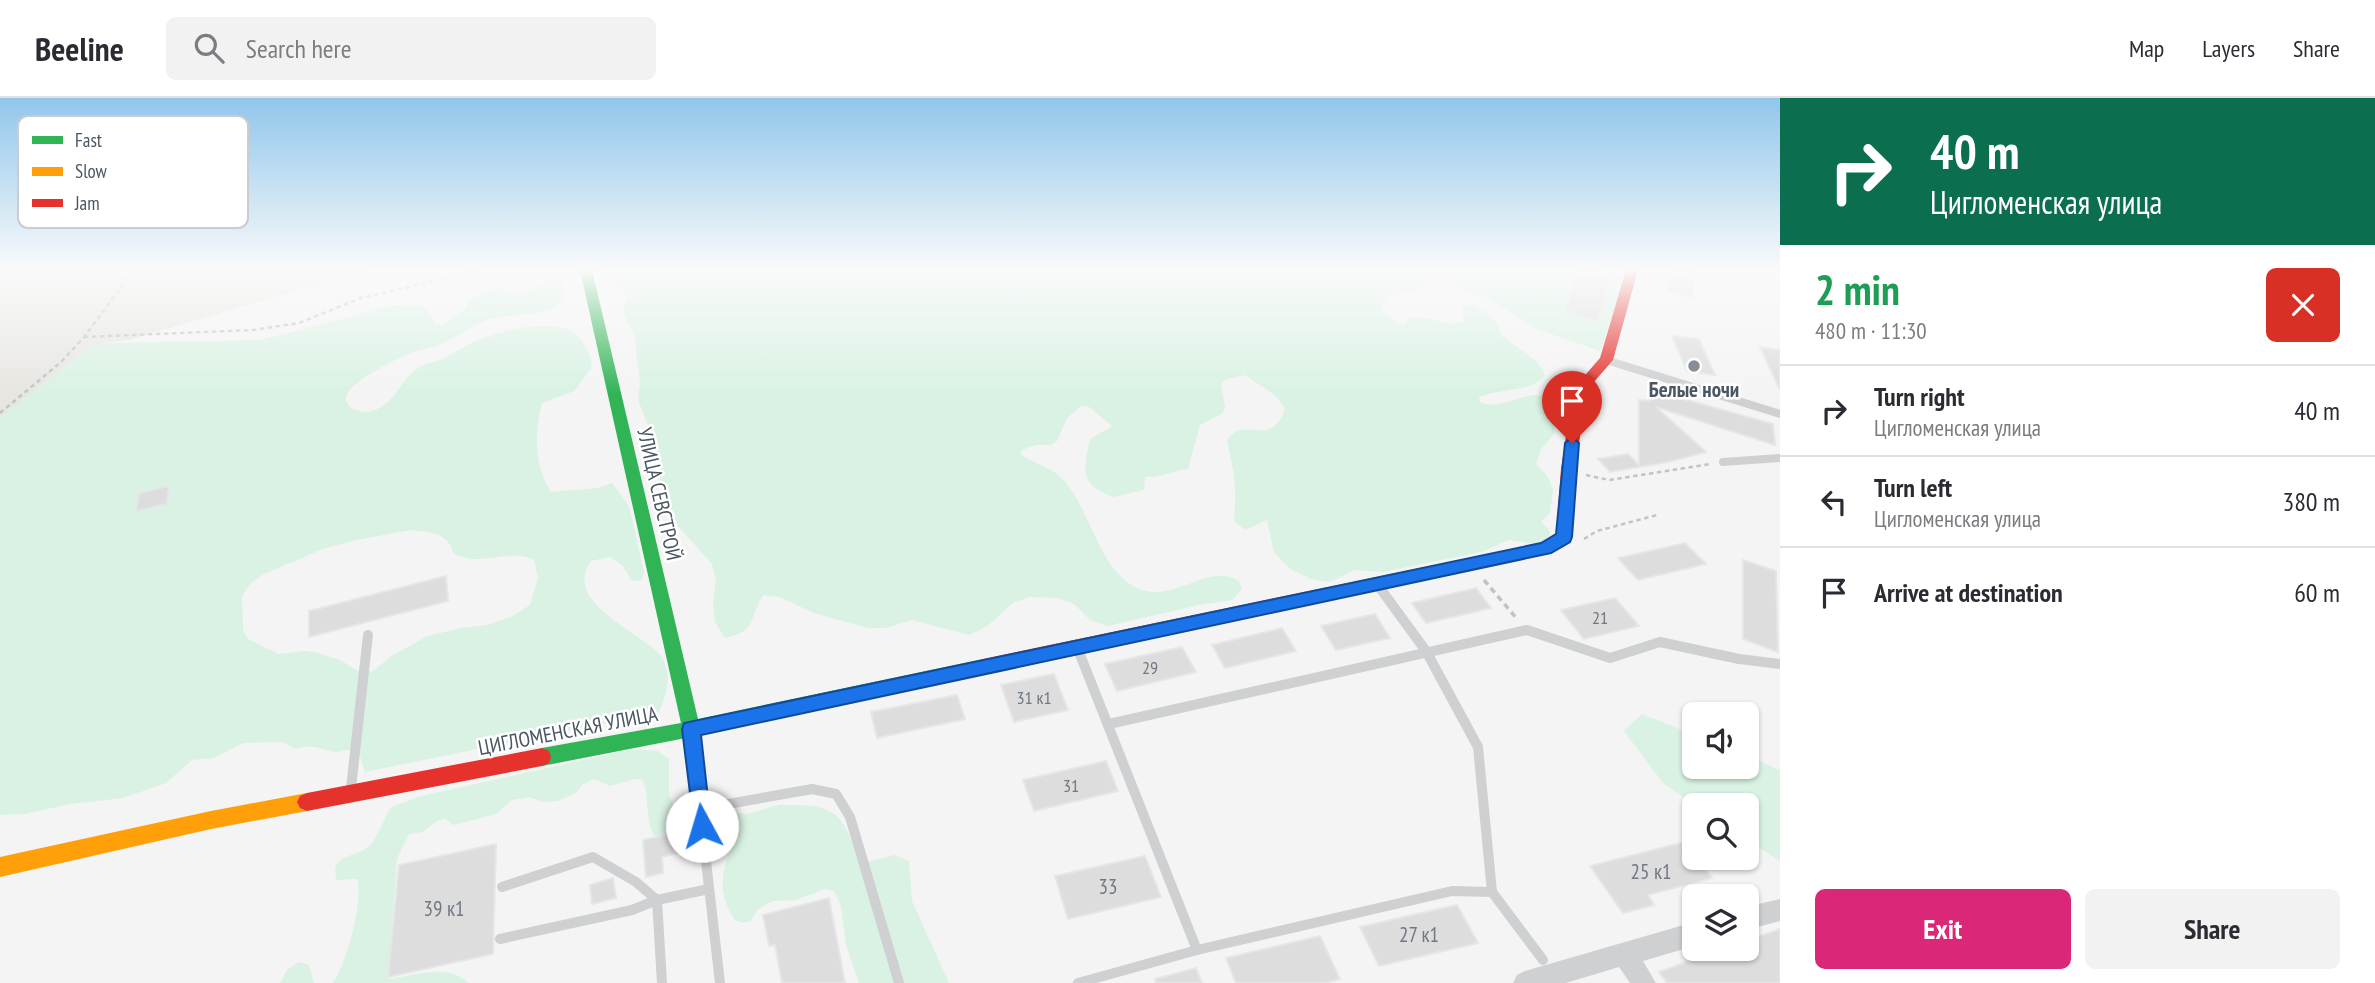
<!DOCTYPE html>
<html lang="en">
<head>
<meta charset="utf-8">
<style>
	:root { --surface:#fff; --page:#f2f2f3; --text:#2b2b33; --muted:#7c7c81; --line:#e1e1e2; --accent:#db2777 }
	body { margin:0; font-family:"PT Sans Narrow",sans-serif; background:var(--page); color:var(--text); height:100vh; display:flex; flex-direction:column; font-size:26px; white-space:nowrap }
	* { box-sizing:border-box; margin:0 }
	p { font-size:23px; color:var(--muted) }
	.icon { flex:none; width:38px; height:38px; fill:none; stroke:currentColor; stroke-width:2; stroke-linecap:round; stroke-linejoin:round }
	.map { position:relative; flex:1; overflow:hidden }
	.drawer { display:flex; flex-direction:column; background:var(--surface); width:595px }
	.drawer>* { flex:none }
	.hud { background:#0b6e4f; color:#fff; overflow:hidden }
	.buttons { position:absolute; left:1682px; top:604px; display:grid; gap:14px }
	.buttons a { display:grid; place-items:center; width:77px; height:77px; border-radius:10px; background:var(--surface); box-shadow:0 2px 5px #0004; font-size:35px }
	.pin { position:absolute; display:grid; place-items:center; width:60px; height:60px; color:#fff; margin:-72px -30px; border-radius:50% 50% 50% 0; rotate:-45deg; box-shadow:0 0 7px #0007 }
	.pin .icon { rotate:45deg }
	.me { position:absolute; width:77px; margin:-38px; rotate:354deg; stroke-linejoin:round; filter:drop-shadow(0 0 5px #0008) }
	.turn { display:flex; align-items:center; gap:24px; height:147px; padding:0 35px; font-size:32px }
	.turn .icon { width:91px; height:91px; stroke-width:2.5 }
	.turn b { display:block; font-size:49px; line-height:60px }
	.round { display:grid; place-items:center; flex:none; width:74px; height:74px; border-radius:10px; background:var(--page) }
	.summary { display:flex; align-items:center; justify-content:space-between; height:119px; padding:0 35px }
	h1 { font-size:42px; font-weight:800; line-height:52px; color:#1e9e55 }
	.primary-button { display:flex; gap:14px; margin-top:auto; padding:14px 35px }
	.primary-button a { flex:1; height:80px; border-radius:10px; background:var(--accent); color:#fff; font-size:28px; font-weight:800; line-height:80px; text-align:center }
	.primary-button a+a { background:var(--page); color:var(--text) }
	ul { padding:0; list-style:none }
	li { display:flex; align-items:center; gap:21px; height:91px; padding:0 35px; border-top:2px solid var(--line) }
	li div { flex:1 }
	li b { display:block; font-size:26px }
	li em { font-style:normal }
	header { display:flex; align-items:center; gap:42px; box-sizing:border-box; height:98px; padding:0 35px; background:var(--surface); border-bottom:2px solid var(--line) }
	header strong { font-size:33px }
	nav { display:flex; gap:38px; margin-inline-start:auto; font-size:24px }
	.search { width:490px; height:63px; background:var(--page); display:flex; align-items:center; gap:18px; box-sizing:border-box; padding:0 24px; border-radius:10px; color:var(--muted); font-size:26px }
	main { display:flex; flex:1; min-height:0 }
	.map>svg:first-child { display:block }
	.green { fill:#d9f2e3; fill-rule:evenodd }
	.sand { fill:#e7e6e1 }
	.building { fill:#ddddde; stroke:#e5e6e7; stroke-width:2 }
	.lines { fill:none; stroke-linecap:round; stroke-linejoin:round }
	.path-far1 { stroke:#bcc7c4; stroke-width:2.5; stroke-dasharray:4.5 3.5; stroke-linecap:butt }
	.path { stroke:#bcc7c4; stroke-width:3.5; stroke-dasharray:6 4.5; stroke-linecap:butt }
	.lane-far1 { stroke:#ced0d2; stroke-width:8 }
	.lane { stroke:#ced0d2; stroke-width:10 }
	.street { fill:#ced0d2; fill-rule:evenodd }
	.fast { fill:#30b455; fill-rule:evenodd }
	.slow { fill:#ff9f0a; fill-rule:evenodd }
	.jam { fill:#e5322d; fill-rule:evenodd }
	.route { fill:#1a73e8; stroke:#114b97; stroke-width:2 }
	.poi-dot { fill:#868d94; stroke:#fff; stroke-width:2.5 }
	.labels { text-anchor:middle; stroke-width:5; stroke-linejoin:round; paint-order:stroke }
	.number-label { font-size:18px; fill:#707881 }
	.poi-label { font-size:21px; font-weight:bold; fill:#4a5661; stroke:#fff }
	.street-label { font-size:21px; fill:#4a5661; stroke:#fff }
	.near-number-label { font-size:21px; fill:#707881 }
	.key { fill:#fff; stroke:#c9ccd0; stroke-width:2 }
	.key-label { font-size:19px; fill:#4a5661 }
</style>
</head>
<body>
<header>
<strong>Beeline</strong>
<div class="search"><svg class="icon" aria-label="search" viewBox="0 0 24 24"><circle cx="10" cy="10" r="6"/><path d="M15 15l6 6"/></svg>Search here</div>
<nav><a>Map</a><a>Layers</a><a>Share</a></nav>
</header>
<main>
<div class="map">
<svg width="1780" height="885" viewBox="0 0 1780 885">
	<rect width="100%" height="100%" fill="#f4f4f4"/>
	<!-- green -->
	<g class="green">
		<path d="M615,172H1628L1600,253L1537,231L1484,198L1472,197L1441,180H1429L1423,191L1394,196L1382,208L1383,213L1399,226H1405L1409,220C1428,215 1446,232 1464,223L1462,210L1473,207C1481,212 1490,217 1496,224C1500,230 1499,235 1504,239C1518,252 1539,259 1545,278C1529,295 1500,290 1479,299L1480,304C1506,316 1538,280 1556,308L1553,318L1555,335L1541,351L1536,366L1548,379L1553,392L1550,415L1541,424L1550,433V438L1537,446L1509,442L1481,454L1383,474L1354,472L1330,484L1311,481L1290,471L1274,454L1267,422L1245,432L1234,423C1237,390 1234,373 1227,342C1244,316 1270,352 1285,311L1276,298L1245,277L1224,282L1221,286L1225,309L1223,315L1200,327L1188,371C1172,373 1161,380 1145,379L1144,392L1114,399C1078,387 1084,371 1090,341L1112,328L1089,309L1081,308L1067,320L1057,343L1051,347H1036L1022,352L1021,357C1037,367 1053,369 1066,385C1091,415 1100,473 1137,490C1173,507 1208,463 1239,483L1242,491L1232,502L1199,507L1107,528L1090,522L1074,506L1058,500L1030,499L1014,504L986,529L969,537L912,522L886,530H868L814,515L780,499L763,497C749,520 757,534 725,540L715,524L713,503L716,483L712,466L678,428L660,384L654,342L638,302L640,285L634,236L623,215L627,197L617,189Z"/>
		<path d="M557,178L562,181L566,189C566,199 561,205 553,210C534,220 511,215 490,221C474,226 459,238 443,245C432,251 419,251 408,256C395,262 343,286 346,302C348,312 364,316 373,313C396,305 400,282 418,270C425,265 435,264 443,261C453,256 461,250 471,245C497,233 568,213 584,246C589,255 593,261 591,271L574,293L542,305C534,334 534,367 551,394L598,390L612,385L629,408L644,473L642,482L632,483L622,467L610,459L591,463C561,504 641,534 660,557C673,573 667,597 659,614L365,674L358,652C349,650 343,654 335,654C316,651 318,645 295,651L283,644L243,645L214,660L192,662L166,685L123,700L70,706L25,716L0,717V320L85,252L103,245L260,242L395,207L422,208L432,218L436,227L442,228L465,212L471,200L488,191L501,190L518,196L525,195ZM410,432C428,434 449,434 453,455C481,471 509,449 534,462L538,480L530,507L511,519L487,527L461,530L428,538L393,557L373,573L360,574L340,562L318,555L306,553L279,556L248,541L243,532L242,498L250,486L262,477L323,451L352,443Z"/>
		<polygon points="1642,616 1694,637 1694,668 1746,668 1747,658 1780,672 1780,763 1747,742 1746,707 1695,707 1663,685 1624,633"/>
		<path d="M633,651L658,653L669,661V696L677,718L676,735L670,741L653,737C646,719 649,700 643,682L635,681L610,688L594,681L582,687L576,695L558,703L543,704L530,699L512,702L496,716L457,726L453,727L445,720L435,724L423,734L409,736L397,761L388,881C414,878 447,864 469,885H333C346,867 364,802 357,781L336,782L335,770C340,756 357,758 368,749C376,743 385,719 391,709L421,698Z"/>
		<path d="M779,707C814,707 838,704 851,742C855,752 854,758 863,765L894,757L909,763L912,803L949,885H859L846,847L841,808L834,793L825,791L796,802L773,803L758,811L750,823L743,825L735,822C719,799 720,778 730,753L722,731L725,714L747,716Z"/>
		<polygon points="299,864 309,867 314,885 280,885 287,872"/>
	</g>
	<!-- sand -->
	<polygon class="sand" points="0,172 366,172 129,242 103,245 85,252 0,320"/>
	<!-- building -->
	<g class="building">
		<polygon points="1577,172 1593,172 1610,177 1598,223 1565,213"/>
		<polygon points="1671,172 1694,172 1693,199 1669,193"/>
		<polygon points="1672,238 1699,241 1715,277 1687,273"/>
		<polygon points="1760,249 1780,252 1780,292 1766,262"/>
		<polygon points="1651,292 1773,326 1775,347 1656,309 1706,354 1668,364 1610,374 1598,361 1628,356 1639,367 1639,302 1649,303"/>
		<polygon points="169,388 167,406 136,413 139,395"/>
		<polygon points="1685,445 1706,466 1638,482 1618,460"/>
		<polygon points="1743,462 1776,473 1778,554 1743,541"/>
		<polygon points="446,478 448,503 309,539 309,513"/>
		<polygon points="1476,490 1491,510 1426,525 1412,505"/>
		<polygon points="1615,500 1639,528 1584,541 1561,512"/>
		<polygon points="1375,516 1390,540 1336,552 1321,528"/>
		<polygon points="1282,530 1296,553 1225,570 1212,547"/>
		<polygon points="1182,549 1196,574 1117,593 1105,566"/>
		<polygon points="1054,576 1068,612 1014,624 1001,587"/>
		<polygon points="957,597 965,621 877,640 871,614"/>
		<polygon points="1106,663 1118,693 1034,713 1023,682"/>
		<polygon points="676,735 678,755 662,759 663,775 646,779 643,742"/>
		<polygon points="1685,744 1712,780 1648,797 1654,807 1623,815 1590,768"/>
		<polygon points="496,746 493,856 388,879 399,767"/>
		<polygon points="1145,758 1161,799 1068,821 1055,778"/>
		<polygon points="613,780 616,800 592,806 590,787"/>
		<polygon points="829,800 845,885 782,885 775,847 769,848 763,817"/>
		<polygon points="1457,807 1478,845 1379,868 1360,829"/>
		<polygon points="1780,831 1780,885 1667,885 1659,874 1724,850 1746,850 1746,843"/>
		<polygon points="1320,838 1340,881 1324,885 1236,885 1226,860"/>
		<polygon points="1196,870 1202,885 1156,885 1155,881"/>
	</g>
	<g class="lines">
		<!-- path-far1 -->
		<g class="path-far1">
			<polyline points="84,239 253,232 299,225 361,200 481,172"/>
			<polyline points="0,315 61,264 84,239 134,172"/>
			<polyline points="1586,377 1609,382 1711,366"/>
			<polyline points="1584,441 1597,433 1657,417"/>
		</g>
		<!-- path -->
		<polyline class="path" points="1484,482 1518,522"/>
		<!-- lane-far1 -->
		<g class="lane-far1">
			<polyline points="1606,262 1780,316"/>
			<polyline points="1723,364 1780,360"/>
		</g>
		<!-- lane -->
		<g class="lane">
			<polyline points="1377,486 1426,553 1478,649 1492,794"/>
			<polyline points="1077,549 1197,852"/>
			<polyline points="1109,626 1527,532 1610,560 1660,544 1739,561 1780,566"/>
			<polyline points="691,632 720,885"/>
			<polyline points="351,690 368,537"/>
			<polyline points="700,711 812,691 836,696 850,719 899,885"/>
			<polyline points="500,841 632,812 657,802 636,784 593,759 502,789"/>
			<polyline points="662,885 657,802 709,791"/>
			<polyline points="1078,885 1197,852 1452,793 1492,794 1543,862"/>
		</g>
		<!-- street -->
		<g class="street">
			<polygon points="1780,801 1780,823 1746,832 1746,809"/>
			<polygon points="1694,824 1694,848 1643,863 1656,885 1630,885 1619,869 1566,885 1513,885 1517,877 1525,873"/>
		</g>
		<!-- fast -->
		<polygon class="fast" points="580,172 592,172 698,621 983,561 989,564 992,569 989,574 691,639 542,668 535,665 533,659 535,653 542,650 681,625"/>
		<!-- slow -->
		<g class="slow">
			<polygon points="1552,440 1558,442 1560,446 1558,450 1545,456 1328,503 1322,501 1320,496 1322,491 1328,489 1541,445"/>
			<polygon points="307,695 314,698 317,704 314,710 307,713 211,731 0,779 0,759 211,713"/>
		</g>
		<!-- jam -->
		<g class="jam">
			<polygon points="1626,172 1638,172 1613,262 1587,292 1575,371 1572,439 1570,443 1552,452 1546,450 1544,446 1556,436 1561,371 1573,291 1600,260"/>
			<polygon points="1328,489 1334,491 1336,496 1334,501 1328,503 983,577 977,574 974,569 977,564 983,561"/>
			<polygon points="542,650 549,653 551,659 549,665 542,668 307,713 300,710 297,704 300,698 307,695"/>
		</g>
	</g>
	<!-- sky -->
	<linearGradient id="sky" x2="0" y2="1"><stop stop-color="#91c6eb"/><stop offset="0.58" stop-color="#fafafa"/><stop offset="1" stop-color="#fafafa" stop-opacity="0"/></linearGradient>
	<rect width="1780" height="296" fill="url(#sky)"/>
	<!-- route -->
	<polygon class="route" points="1572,339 1579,345 1572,439 1570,444 1551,455 701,637 711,728 709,735 702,738 695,735 682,631 684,625 1541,445 1556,436 1565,345"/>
	<!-- markers -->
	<circle class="poi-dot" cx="1694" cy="268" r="7"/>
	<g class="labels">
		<!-- number labels -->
		<g class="number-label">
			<text x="1600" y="526">21</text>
			<text x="1150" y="576">29</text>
			<text x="1034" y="606">31 к1</text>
			<text x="1071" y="694">31</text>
		</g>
		<!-- poi labels -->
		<g class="poi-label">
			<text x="1694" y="299">Белые ночи</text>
		</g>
		<!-- street labels -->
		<g class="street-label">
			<text transform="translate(659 396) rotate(77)" y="7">УЛИЦА СЕВСТРОЙ</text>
			<text transform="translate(568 633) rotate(-11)" y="7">ЦИГЛОМЕНСКАЯ УЛИЦА</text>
		</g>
		<!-- near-number labels -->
		<g class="near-number-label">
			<text x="1651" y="781">25 к1</text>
			<text x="1108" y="796">33</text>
			<text x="444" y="818">39 к1</text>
			<text x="1419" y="844">27 к1</text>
		</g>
	</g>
	<!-- legend -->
	<rect x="18" y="18" width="230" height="112" rx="10" class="key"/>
	<rect x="32" y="38" width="31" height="8" fill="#30b455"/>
	<rect x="32" y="69" width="31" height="9" fill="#ff9f0a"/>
	<rect x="32" y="101" width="31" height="8" fill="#e5322d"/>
	<g class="key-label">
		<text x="75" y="49">Fast</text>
		<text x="75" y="80">Slow</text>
		<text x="75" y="112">Jam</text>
	</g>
</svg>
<div class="buttons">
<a><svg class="icon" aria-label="sound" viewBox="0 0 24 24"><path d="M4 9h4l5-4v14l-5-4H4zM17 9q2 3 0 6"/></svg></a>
<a><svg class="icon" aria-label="search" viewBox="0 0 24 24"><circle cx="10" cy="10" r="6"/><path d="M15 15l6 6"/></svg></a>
<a><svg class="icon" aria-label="layers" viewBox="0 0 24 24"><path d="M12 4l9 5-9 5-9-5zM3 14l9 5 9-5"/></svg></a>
</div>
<div class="pin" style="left:1572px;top:345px;background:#d93025"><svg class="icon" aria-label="arrive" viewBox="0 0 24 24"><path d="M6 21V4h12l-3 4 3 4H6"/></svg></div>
<svg class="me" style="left:702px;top:728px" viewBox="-20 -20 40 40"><circle r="19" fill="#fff"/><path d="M0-13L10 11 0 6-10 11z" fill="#1a73e8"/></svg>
</div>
<section class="drawer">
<div class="hud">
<div class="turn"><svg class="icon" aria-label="right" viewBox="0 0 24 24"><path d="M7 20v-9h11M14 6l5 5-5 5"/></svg><div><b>40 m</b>Цигломенская улица</div></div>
</div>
<div class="summary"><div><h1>2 min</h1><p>480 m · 11:30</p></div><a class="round" style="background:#d93025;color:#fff"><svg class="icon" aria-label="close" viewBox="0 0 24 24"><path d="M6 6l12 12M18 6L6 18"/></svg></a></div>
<ul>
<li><svg class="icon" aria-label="right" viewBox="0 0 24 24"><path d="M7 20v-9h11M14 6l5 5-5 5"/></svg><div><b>Turn right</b><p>Цигломенская улица</p></div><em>40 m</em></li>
<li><svg class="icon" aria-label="left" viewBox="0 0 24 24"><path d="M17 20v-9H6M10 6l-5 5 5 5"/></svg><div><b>Turn left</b><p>Цигломенская улица</p></div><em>380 m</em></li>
<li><svg class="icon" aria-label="arrive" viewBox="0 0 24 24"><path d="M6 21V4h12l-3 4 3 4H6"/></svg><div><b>Arrive at destination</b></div><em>60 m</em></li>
</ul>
<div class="primary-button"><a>Exit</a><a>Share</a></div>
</section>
</main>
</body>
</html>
